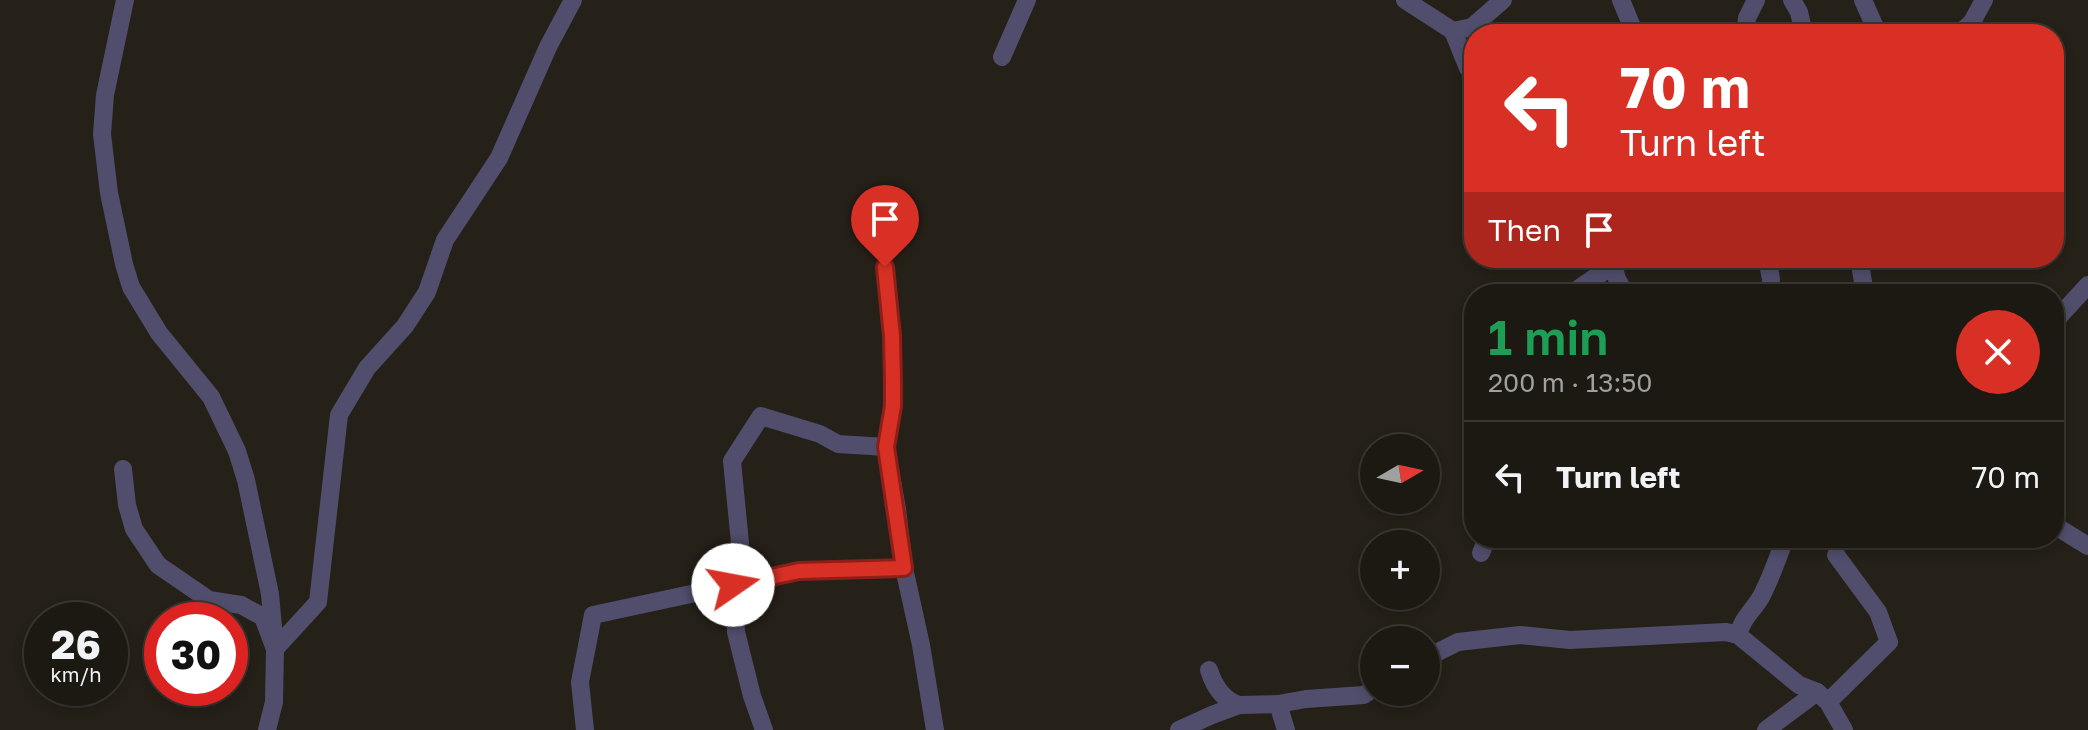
<!DOCTYPE html>
<html lang="en">
<head>
<meta charset="utf-8">
<style>
	:root { --surface:#1c1812; --page:#292520; --text:#f1f3f6; --muted:#a0a09f; --line:#3a3732 }
	body { margin:0; font-family:"Golos Text",sans-serif; background:var(--page); color:var(--text); height:100vh; display:flex; flex-direction:column; font-size:30px; white-space:nowrap }
	* { box-sizing:border-box; margin:0 }
	p { font-size:26px; color:var(--muted) }
	.icon { flex:none; width:44px; height:44px; fill:none; stroke:currentColor; stroke-width:2; stroke-linecap:round; stroke-linejoin:round }
	.map { position:relative; flex:1; overflow:hidden }
	.details { position:absolute; left:1464px; top:284px; width:600px; height:264px; display:flex; flex-direction:column; background:var(--surface); border-radius:32px; box-shadow:0 4px 12px #0003,0 0 0 2px var(--line) }
	.details>* { flex:none }
	.banner { position:absolute; left:1464px; top:24px; width:600px; height:244px; border-radius:32px; box-shadow:0 4px 12px #0003,0 0 0 2px var(--line); background:#d93025; color:#fff; overflow:hidden }
	.needle { width:52px; rotate:81deg }
	.tools { position:absolute; left:1360px; top:434px; display:grid; gap:16px }
	.tools a { display:grid; place-items:center; width:80px; height:80px; border-radius:50%; background:var(--surface); box-shadow:0 4px 12px #0003,0 0 0 2px var(--line); font-size:40px }
	.speed { position:absolute; left:24px; top:602px; display:flex; gap:16px; font-size:40px; font-weight:700; text-align:center }
	.speed>* { display:grid; place-content:center; width:104px; height:104px; border-radius:50%; background:var(--surface); box-shadow:0 4px 12px #0003,0 0 0 2px var(--line); line-height:1 }
	.speed small { font-size:20px; font-weight:400 }
	.speed .limit { border:12px solid #d22; background:#fff; color:#111 }
	.pin { position:absolute; display:grid; place-items:center; width:68px; height:68px; color:#fff; margin:-82px -34px; border-radius:50% 50% 50% 0; rotate:-45deg; box-shadow:0 0 8px #0007 }
	.pin .icon { rotate:45deg }
	.me { position:absolute; width:88px; margin:-44px; rotate:78deg; stroke-linejoin:round; filter:drop-shadow(0 0 6px #0008) }
	.turn { display:flex; align-items:center; gap:28px; height:168px; padding:0 24px; font-size:36px }
	.turn .icon { width:104px; height:104px; stroke-width:2.5 }
	.turn b { display:block; font-size:56px; line-height:68px }
	.then { display:flex; align-items:center; height:76px; padding:0 24px; background:#0003; gap:16px; font-size:30px }
	.round { display:grid; place-items:center; flex:none; width:84px; height:84px; border-radius:42px; background:var(--page) }
	.headline { display:flex; align-items:center; justify-content:space-between; height:136px; padding:0 24px }
	h1 { font-size:48px; font-weight:600; line-height:60px; color:#1e9e55 }
	ul { padding:0; list-style:none }
	li { display:flex; align-items:center; gap:24px; height:112px; padding:0 24px; border-top:2px solid var(--line) }
	li div { flex:1 }
	li b { display:block; font-size:30px }
	li em { font-style:normal }
	.map>svg:first-child { display:block }
	.lines { fill:none; stroke-linecap:round; stroke-linejoin:round }
	.street { stroke:#514e6d; stroke-width:18 }
	.route-casing { stroke:#8d1f18; stroke-width:20 }
	.route { stroke:#d93025; stroke-width:14 }
</style>
</head>
<body>
<div class="map">
<svg width="2088" height="730" viewBox="0 0 2088 730">
	<rect width="100%" height="100%" fill="#252018"/>
	<g class="lines">
		<!-- street -->
		<g class="street">
			<polyline points="125,0 105,95 102,134 109,193 124,264 131,287 159,333 211,397 237,451 246,480 270,594 275,649 274,702 267,730"/>
			<polyline points="1405,0 1453,31 1468,68 1474,75"/>
			<polyline points="1621,0 1635,34"/>
			<polyline points="1792,0 1799,12 1804,34"/>
			<polyline points="1863,0 1878,34"/>
			<polyline points="1453,31 1472,27 1503,0"/>
			<polyline points="1745,34 1747,18 1756,0"/>
			<polyline points="1959,34 1972,22 1984,0"/>
			<polyline points="1002,57 1027,0"/>
			<polyline points="1611,258 1617,279 1625,294"/>
			<polyline points="1767,258 1771,279 1770,294"/>
			<polyline points="1859,258 1865,294"/>
			<polyline points="1918,258 1931,260 1939,258"/>
			<polyline points="885,267 892,336 893,406 886,447 897,509 904,568 921,645 935,730"/>
			<polyline points="1571,294 1613,265"/>
			<polyline points="2054,322 2088,285"/>
			<polyline points="123,469 127,505 134,529 158,565 209,600 241,605 263,617 275,649 318,602 339,415 367,368 405,326 427,292 445,240 499,158 548,47 573,0"/>
			<polyline points="2054,525 2088,546"/>
			<polyline points="1481,553 1487,538"/>
			<path d="M1738,635C1743,617 1752,612 1761,597C1771,578 1778,558 1785,538"/>
			<polyline points="1426,658 1458,642 1520,635 1570,640 1726,632 1738,635 1799,685 1817,692 1828,702 1844,730"/>
			<path d="M1209,670C1214,686 1223,700 1239,705"/>
			<polyline points="1828,702 1889,642 1878,612 1836,555"/>
			<polyline points="585,730 580,682 593,615 733,585 740,543 732,461 761,416 820,434 838,444 886,447"/>
			<polyline points="764,730 752,696 736,632 733,585 799,571 904,568"/>
			<polyline points="1179,730 1212,715 1239,705 1278,704"/>
			<polyline points="1286,730 1278,704 1306,699 1364,695 1374,688"/>
			<polyline points="1766,730 1817,692"/>
		</g>
	</g>
	<g class="lines">
		<!-- route casing -->
		<g class="route-casing">
			<polyline id="route" points="733,585 799,571 904,568 886,447 893,406 893,383 892,336 885,267"/>
		</g>
		<!-- route -->
		<use href="#route" class="route"/>
	</g>
</svg>
<div class="tools">
<a><svg class="needle" viewBox="-14 -14 28 28"><path d="M0-13l5 13h-10z" fill="#e53935"/><path d="M0 13l5-13h-10z" fill="#a0a09f"/></svg></a>
<a>+</a>
<a>−</a>
</div>
<div class="speed"><div>26<small>km/h</small></div><div class="limit">30</div></div>
<div class="pin" style="left:885px;top:267px;background:#d93025"><svg class="icon" aria-label="arrive" viewBox="0 0 24 24"><path d="M6 21V4h12l-3 4 3 4H6"/></svg></div>
<svg class="me" style="left:733px;top:585px" viewBox="-20 -20 40 40"><circle r="19" fill="#fff"/><path d="M0-13L10 11 0 6-10 11z" fill="#d93025"/></svg>
<div class="banner">
<div class="turn"><svg class="icon" aria-label="left" viewBox="0 0 24 24"><path d="M17 20v-9H6M10 6l-5 5 5 5"/></svg><div><b>70 m</b>Turn left</div></div>
<div class="then">Then<svg class="icon" aria-label="arrive" viewBox="0 0 24 24"><path d="M6 21V4h12l-3 4 3 4H6"/></svg></div>
</div>
<section class="details">
<div class="headline"><div><h1>1 min</h1><p>200 m · 13:50</p></div><a class="round" style="background:#d93025;color:#fff"><svg class="icon" aria-label="close" viewBox="0 0 24 24"><path d="M6 6l12 12M18 6L6 18"/></svg></a></div>
<ul>
<li><svg class="icon" aria-label="left" viewBox="0 0 24 24"><path d="M17 20v-9H6M10 6l-5 5 5 5"/></svg><div><b>Turn left</b></div><em>70 m</em></li>
</ul>
</section>
</div>
</body>
</html>
